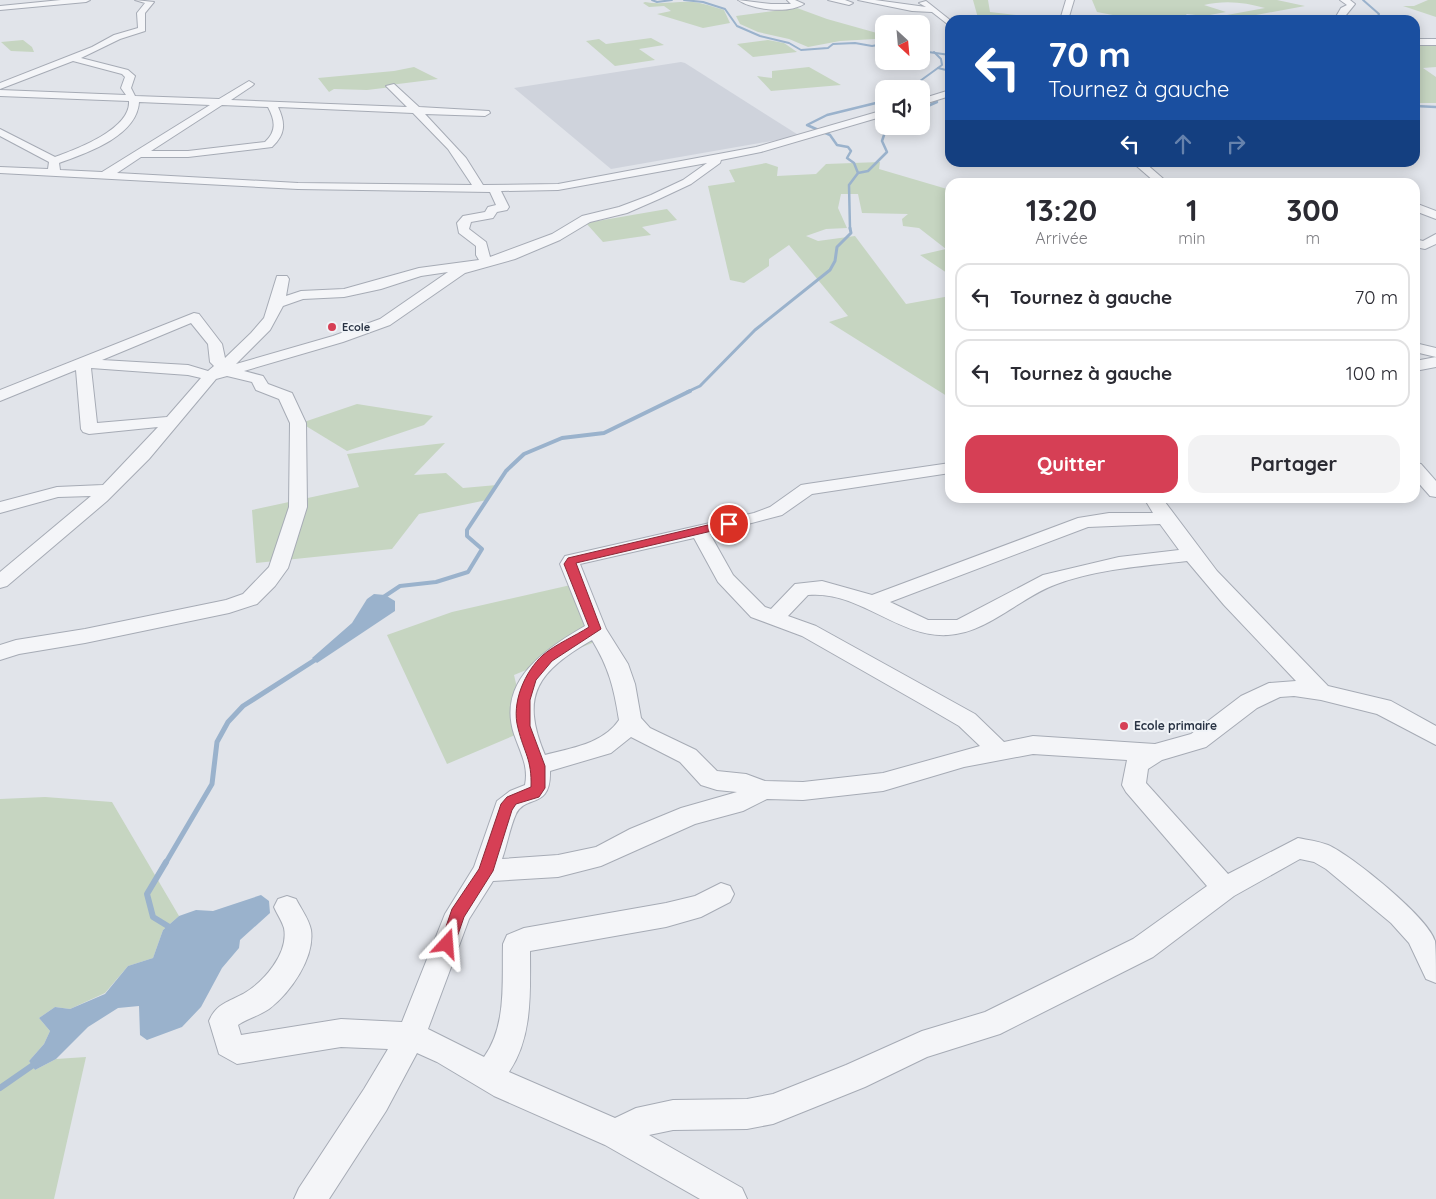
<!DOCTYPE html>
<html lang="fr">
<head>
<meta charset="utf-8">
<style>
	:root { --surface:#fff; --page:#f2f2f3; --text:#2b2b33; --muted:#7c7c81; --line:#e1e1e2; --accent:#d63f55 }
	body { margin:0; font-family:Quicksand,sans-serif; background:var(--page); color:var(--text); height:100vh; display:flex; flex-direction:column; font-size:19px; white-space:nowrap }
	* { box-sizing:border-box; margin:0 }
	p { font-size:16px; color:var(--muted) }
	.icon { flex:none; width:28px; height:28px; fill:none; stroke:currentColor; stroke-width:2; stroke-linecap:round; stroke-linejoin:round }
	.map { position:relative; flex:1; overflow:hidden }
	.details { position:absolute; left:945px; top:178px; width:475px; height:325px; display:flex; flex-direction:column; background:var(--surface); border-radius:15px; box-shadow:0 2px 12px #0003 }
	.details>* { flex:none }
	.guide { position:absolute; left:945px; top:15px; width:475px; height:152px; border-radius:15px; box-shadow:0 2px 12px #0003; background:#1a4fa0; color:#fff; overflow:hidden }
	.needle { width:32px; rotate:154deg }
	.buttons { position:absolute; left:875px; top:15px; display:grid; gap:10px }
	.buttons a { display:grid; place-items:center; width:55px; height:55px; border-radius:10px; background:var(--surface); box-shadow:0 2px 12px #0003; font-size:25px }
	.pin { position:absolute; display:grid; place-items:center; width:42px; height:42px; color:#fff; margin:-21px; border:2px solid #fff; border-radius:50%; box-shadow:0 1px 5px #0007 }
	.me { position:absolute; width:55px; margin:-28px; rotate:19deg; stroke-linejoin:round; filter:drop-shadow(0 0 4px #0008) }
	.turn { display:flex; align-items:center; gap:18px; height:105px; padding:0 20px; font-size:22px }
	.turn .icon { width:65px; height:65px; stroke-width:2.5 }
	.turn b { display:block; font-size:35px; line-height:42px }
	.lanes { display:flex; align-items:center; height:48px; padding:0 20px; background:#0003; justify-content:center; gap:25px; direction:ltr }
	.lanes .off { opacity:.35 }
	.eta { display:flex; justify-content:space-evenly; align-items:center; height:85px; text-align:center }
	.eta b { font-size:30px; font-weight:700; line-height:35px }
	.primary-button { display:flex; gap:10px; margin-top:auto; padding:10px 20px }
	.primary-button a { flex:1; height:58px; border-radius:15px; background:var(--accent); color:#fff; font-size:20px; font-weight:700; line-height:58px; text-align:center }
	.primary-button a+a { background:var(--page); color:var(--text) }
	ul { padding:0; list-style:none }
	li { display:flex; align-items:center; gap:15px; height:68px; margin:0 10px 8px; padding:0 10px; border:2px solid var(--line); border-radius:15px }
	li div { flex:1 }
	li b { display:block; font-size:19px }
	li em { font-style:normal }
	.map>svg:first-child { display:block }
	.built { fill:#cfd3dc }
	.green { fill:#c6d5c1 }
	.water { fill:#9ab2cc }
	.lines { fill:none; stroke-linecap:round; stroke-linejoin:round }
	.stream-far5 { stroke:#9ab2cc; stroke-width:2 }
	.stream-far4 { stroke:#9ab2cc; stroke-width:2.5 }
	.stream-far3 { stroke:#9ab2cc; stroke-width:3 }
	.stream-far2 { stroke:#9ab2cc; stroke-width:4 }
	.stream-far1 { stroke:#9ab2cc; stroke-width:5 }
	.stream { stroke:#9ab2cc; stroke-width:6 }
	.minor-casing { stroke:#a6abb5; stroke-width:2 }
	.minor { fill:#f4f5f8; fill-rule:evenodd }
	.route { fill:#d63f55; stroke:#8b2937 }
	.poi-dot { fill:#d63f55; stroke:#f0f3f7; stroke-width:2 }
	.labels { text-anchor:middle; stroke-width:4; stroke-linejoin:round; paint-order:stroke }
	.far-poi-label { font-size:11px; font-weight:bold; fill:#283243; stroke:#f0f3f7; text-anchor:start }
	.poi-label { font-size:12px; font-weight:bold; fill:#283243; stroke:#f0f3f7; text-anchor:start }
</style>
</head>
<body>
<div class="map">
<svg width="1436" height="1199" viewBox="0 0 1436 1199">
	<rect width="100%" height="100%" fill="#e1e4ea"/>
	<!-- built -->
	<polygon class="built" points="681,62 685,63 800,136 611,169 514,88"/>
	<!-- green -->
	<g class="green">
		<polygon points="973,0 988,0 990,12 1024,16 1024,18 978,18"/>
		<path d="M1092,0H1277L1305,6L1240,18L1227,15L1265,8C1245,2 1224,0 1204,5L1226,12L1204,16L1187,14L1182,18L1215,20H1114L1118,16L1097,12Z"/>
		<polygon points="1428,0 1436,0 1436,17 1403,6 1414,6"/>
		<path d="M645,2C661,5 677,1 693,2C703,3 714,7 724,10L730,23L703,28L657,14L671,11L664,6L649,7L643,3Z"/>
		<polygon points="797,8 827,19 884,35 884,42 875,39 840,41 808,47 789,39 758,32 740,24 736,16"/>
		<polygon points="651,38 664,45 639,49 655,60 615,66 586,41 599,39 606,44"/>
		<polygon points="23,40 32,47 34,52 11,51 1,42"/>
		<polygon points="768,40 784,43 797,52 753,57 737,44"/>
		<polygon points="1415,41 1436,42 1436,67 1423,68 1436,77 1436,103 1415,103"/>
		<polygon points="414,67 438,79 390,85 392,87 367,90 334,89 329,92 318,78 394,71"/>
		<polygon points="809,67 841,85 771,91 757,76 772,78 772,71"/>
		<polygon points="880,162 879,169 947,189 950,193 950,275 920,255 946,249 919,228 903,226 902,219 908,214 862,213 858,194 841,194 838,208 847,228 826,229 806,236 818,241 855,236 906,304 950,296 950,398 829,322 848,316 789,245 769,259 769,266 744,283 730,280 708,186 735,182 729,170 766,163 778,167 777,176 816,174 826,164"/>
		<polygon points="667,209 677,220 642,227 651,235 603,242 586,223"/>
		<polygon points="357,404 433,416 424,425 347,451 301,423"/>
		<polygon points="445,443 414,475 446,473 463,488 497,485 487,500 419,514 392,549 256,563 252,510 359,487 347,454"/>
		<polygon points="584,582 609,636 514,675 527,730 447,764 387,635 452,612"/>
		<polygon points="45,797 112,802 179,916 163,930 153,958 128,966 105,993 70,1009 55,1007 39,1018 50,1031 44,1044 29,1061 35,1070 56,1059 86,1057 54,1199 0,1199 0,799"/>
	</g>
	<!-- water -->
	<g class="water">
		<polygon points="374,594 385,595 395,601 395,611 317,663 312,658 352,623 367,599"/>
		<polygon points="261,895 269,901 270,913 240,940 239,948 222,968 201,1007 182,1027 147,1040 140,1035 139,1006 118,1008 88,1027 56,1059 35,1070 29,1061 44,1044 50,1031 39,1018 55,1007 70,1009 105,994 128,966 153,958 163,930 179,916 196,910 213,911"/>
	</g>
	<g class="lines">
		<!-- stream-far5 -->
		<g class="stream-far5">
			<polyline points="652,0 657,2 672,0"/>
			<polyline points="684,0 703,2 725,9 737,26 760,36 789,43 801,50 828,48 833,44 855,43 872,46 884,44"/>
			<polyline points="1363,0 1379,14 1376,20"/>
			<polyline points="921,51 950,55"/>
			<polyline points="938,68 950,71"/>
			<polyline points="909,89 942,65 941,59 934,52"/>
			<polyline points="921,98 934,101"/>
		</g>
		<!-- stream-far4 -->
		<g class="stream-far4">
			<polyline points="1415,106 1436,107"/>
			<polyline points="921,109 937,102 929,100"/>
			<polyline points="858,173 868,171 887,152 882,141 887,126"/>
			<polyline points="850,229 849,185 858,173 854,163 847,158 851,151 848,147 837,145 830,135 807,125 827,115 884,101"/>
		</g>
		<!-- stream-far3 -->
		<polyline class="stream-far3" points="687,392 700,386 755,330 830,270 835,261 837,247 851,233 850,228"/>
		<!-- stream-far2 -->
		<polyline class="stream-far2" points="382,598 400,586 436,582 468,572 482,549 467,536 467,530 506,471 524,454 562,438 604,433 690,391"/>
		<!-- stream-far1 -->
		<polyline class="stream-far1" points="165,864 212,784 217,742 228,722 243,706 318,658"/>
		<!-- stream -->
		<g class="stream">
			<polyline points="166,862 147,894 153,917 171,928"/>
			<polyline points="0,1088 36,1063"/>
		</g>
		<!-- minor casing -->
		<g class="minor-casing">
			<g id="minor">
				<polygon points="61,0 90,0 86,2 0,10 0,6"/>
				<path d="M135,0L154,2L145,13V31L120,39L81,58L128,70L135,76L131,88L135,96L219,99L249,81L254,84L252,86L231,100L407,107L386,86L394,84L419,107L489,111L490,113L485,116L425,114L466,158L483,185L558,184L756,147L884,110V116L761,152L721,160L720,163L691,184L659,199L627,213L590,222L560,240L515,259L465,273L390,325L343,342L244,371L263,376L268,384L292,393L306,423L307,507L288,568L275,586L257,604L229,613L85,643L19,654L0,660V645L16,640L85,629L226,600L243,594L269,567L289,507L290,423L279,399L256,390L252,382L227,376L216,379L149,459L107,501L7,586L0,588V572L91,496L58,497L0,513V502L57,487L103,485L158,427L89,434L83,432L81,429L76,370L0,401V390L194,313L199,314L222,344L225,358L251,333L264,318L277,276H287L289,279L286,296L301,291L344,289L419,268L479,260L476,255V246L459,233L457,223L463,216L485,212L488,207L496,205L490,192L298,189L0,173V167L48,169L49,162L0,136V129L55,157C77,149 131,129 129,101L0,96V90L126,95L121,88L125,77L122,74L73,61L0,89V83L92,47L114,35L138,28L137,13L145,3ZM139,102L210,105L102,172L60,170L59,163C87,153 137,136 139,102ZM222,105L268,107C275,120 277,131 265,142L188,151H151ZM278,107L413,113L448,149L472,185L298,183L117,173L141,157H188L272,147C285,135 286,124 278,107ZM707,163L683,180L651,195L619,207L582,216L552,234L490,257L486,242L469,229L471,222L493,218L497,212L507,210L509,207L501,191L558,190ZM448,272L380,319L333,336L236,364L270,330L283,306L303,299L344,297L381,289L421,276ZM191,323L208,344L210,362L214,366L208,371L188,365L102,360ZM91,368L188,375L201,378L167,417L97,423Z"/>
				<path d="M738,0L771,4H791L787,0H795L804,4C789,14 753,10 738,0Z"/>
				<polygon points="828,0 845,0 853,3 849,5"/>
				<polygon points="858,0 875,0 926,7 919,3 926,1 950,20 950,26 932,12 912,11"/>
				<polygon points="1066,0 1074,0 1068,20 1060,20"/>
				<polygon points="1340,0 1350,0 1355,4 1342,20 1334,20 1341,8 1347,5"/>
				<polygon points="965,18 1006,18 1010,20 961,20"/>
				<rect x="1415" y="39" width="21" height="6"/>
				<polygon points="950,90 950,96 921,105 921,99"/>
				<polygon points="1132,162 1144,162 1167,182 1155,182"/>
				<polygon points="1415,203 1436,211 1436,219 1415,211"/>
				<polygon points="1436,234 1436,244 1425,249 1415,247 1415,239 1423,241"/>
				<polygon points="1415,343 1436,348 1436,367 1415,371 1415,361 1436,357 1415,352"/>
				<path d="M950,463V473L812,494L782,515L710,534L733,575L765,607L771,609L795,584L822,581L872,595L1078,518L1109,513H1153L1144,498H1162L1217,571L1328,686L1391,701L1436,726V745L1377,714L1321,700L1294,696L1280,697L1257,708L1206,747L1162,760L1148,769L1146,783L1228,874L1298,838C1308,840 1318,841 1328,845C1351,855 1428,917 1435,941C1436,952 1436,970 1436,983L1426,979L1409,943L1391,923L1326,869L1314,862L1300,859L1234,896L1153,957L1000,1034L927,1057L865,1087L773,1124L747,1129L673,1130L649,1135L742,1188L747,1199H700L605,1145L494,1096L437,1062L417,1053L386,1111L329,1199H294L299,1188L364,1089L388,1049L341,1047L237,1064L219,1054L209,1021C216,1004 228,1002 243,994C264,982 289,953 284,928C282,921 277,914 274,907L278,899L287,896L296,899C301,909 309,919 311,930C315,958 290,993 269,1009C259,1016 248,1018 238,1025L241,1035L341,1019L402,1022L445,914L474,867L497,801L510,791L525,785C529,766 520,752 514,734C497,681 545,649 585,626L560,564L565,556L754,513L770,507L801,485L807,484ZM1160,524L1179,550L1119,557L1043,575L957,620H928L890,602L1088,527ZM694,538L718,582L751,617L802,636L923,705L959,726L980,746L883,773L803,782L765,781L746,774L717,771L696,750L650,728L641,718L635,684L628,664L606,629L580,564ZM1187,561L1224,605L1296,681L1269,683L1241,696L1191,734L1155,744L1033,736L1004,742L975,714L816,626L788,616L808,595C859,590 898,638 948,635C988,633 1020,597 1057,584C1098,569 1144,566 1187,561ZM592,640C609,668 614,688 619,720C603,744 571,748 545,755C519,694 539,671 592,640ZM631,737L680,762L701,785L717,790L737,792L681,808L630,829L596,847L558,855L502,859C507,845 510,827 516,814C526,794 551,810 550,771L611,753ZM1033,754L1127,760L1122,785L1126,792L1207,886L1133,939L985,1012L922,1031L846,1065L773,1094L747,1099L673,1100L636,1108L615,1118L509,1072C533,1036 530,992 530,951L666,927L701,917L730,902L734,894L730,886L721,883L695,896L666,903L524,928L507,935L503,944C502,982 507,1025 484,1057L428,1029L469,919L493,881L558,877L601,866L695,824L743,811L767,799L803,800L883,791L964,767Z"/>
				<polygon points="1415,463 1421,464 1436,481 1436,497 1430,496 1415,479"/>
			</g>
		</g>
		<!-- minor -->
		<use href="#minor" class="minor"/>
	</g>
	<!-- route -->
	<path class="route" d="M729,520L734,524L733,526L576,563L601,629L552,661L536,680L530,700V726L545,766V788L539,797L516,804L512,810L493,871L464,917L453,949L447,951L442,949L440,944L452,909L479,869L501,804L507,797L531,787C532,759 524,753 518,728C511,703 525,671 543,655C556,644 575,636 589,627L564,564L568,558Z"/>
	<!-- markers -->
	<g class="poi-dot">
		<circle cx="332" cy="327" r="5"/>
		<circle cx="1124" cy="726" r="5"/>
	</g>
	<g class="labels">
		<!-- far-poi labels -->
		<g class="far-poi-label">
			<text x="342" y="331">Ecole</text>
		</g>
		<!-- poi labels -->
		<g class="poi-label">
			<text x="1134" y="730">Ecole primaire</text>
		</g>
	</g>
</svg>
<div class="buttons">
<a><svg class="needle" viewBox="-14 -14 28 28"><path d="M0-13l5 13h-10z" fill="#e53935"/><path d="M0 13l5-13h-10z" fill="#7c7c81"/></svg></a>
<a><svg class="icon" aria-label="sound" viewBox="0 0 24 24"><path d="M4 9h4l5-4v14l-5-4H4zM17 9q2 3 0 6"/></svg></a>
</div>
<div class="pin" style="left:729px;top:524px;background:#d93025"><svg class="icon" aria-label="arrive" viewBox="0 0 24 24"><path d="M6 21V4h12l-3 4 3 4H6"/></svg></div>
<svg class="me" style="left:447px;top:944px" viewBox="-20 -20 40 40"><path d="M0-17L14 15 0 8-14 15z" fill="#d63f55" stroke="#fff" stroke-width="4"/></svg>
<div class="guide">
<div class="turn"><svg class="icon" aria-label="left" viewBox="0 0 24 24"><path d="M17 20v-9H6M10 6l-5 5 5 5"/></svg><div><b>70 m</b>Tournez à gauche</div></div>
<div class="lanes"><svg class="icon" aria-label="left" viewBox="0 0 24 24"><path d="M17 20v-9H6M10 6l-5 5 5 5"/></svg><svg class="icon off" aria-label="ahead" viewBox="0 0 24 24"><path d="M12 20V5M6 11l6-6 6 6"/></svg><svg class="icon off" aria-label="right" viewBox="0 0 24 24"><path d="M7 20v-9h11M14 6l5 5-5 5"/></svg></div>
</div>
<section class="details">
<div class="eta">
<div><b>13:20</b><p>Arrivée</p></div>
<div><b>1</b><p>min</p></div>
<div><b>300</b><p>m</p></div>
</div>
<ul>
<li><svg class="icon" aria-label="left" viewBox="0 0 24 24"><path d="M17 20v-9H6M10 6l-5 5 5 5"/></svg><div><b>Tournez à gauche</b></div><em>70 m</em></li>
<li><svg class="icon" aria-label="left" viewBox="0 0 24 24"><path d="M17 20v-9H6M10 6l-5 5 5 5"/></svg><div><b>Tournez à gauche</b></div><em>100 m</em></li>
</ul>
<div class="primary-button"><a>Quitter</a><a>Partager</a></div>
</section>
</div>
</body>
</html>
